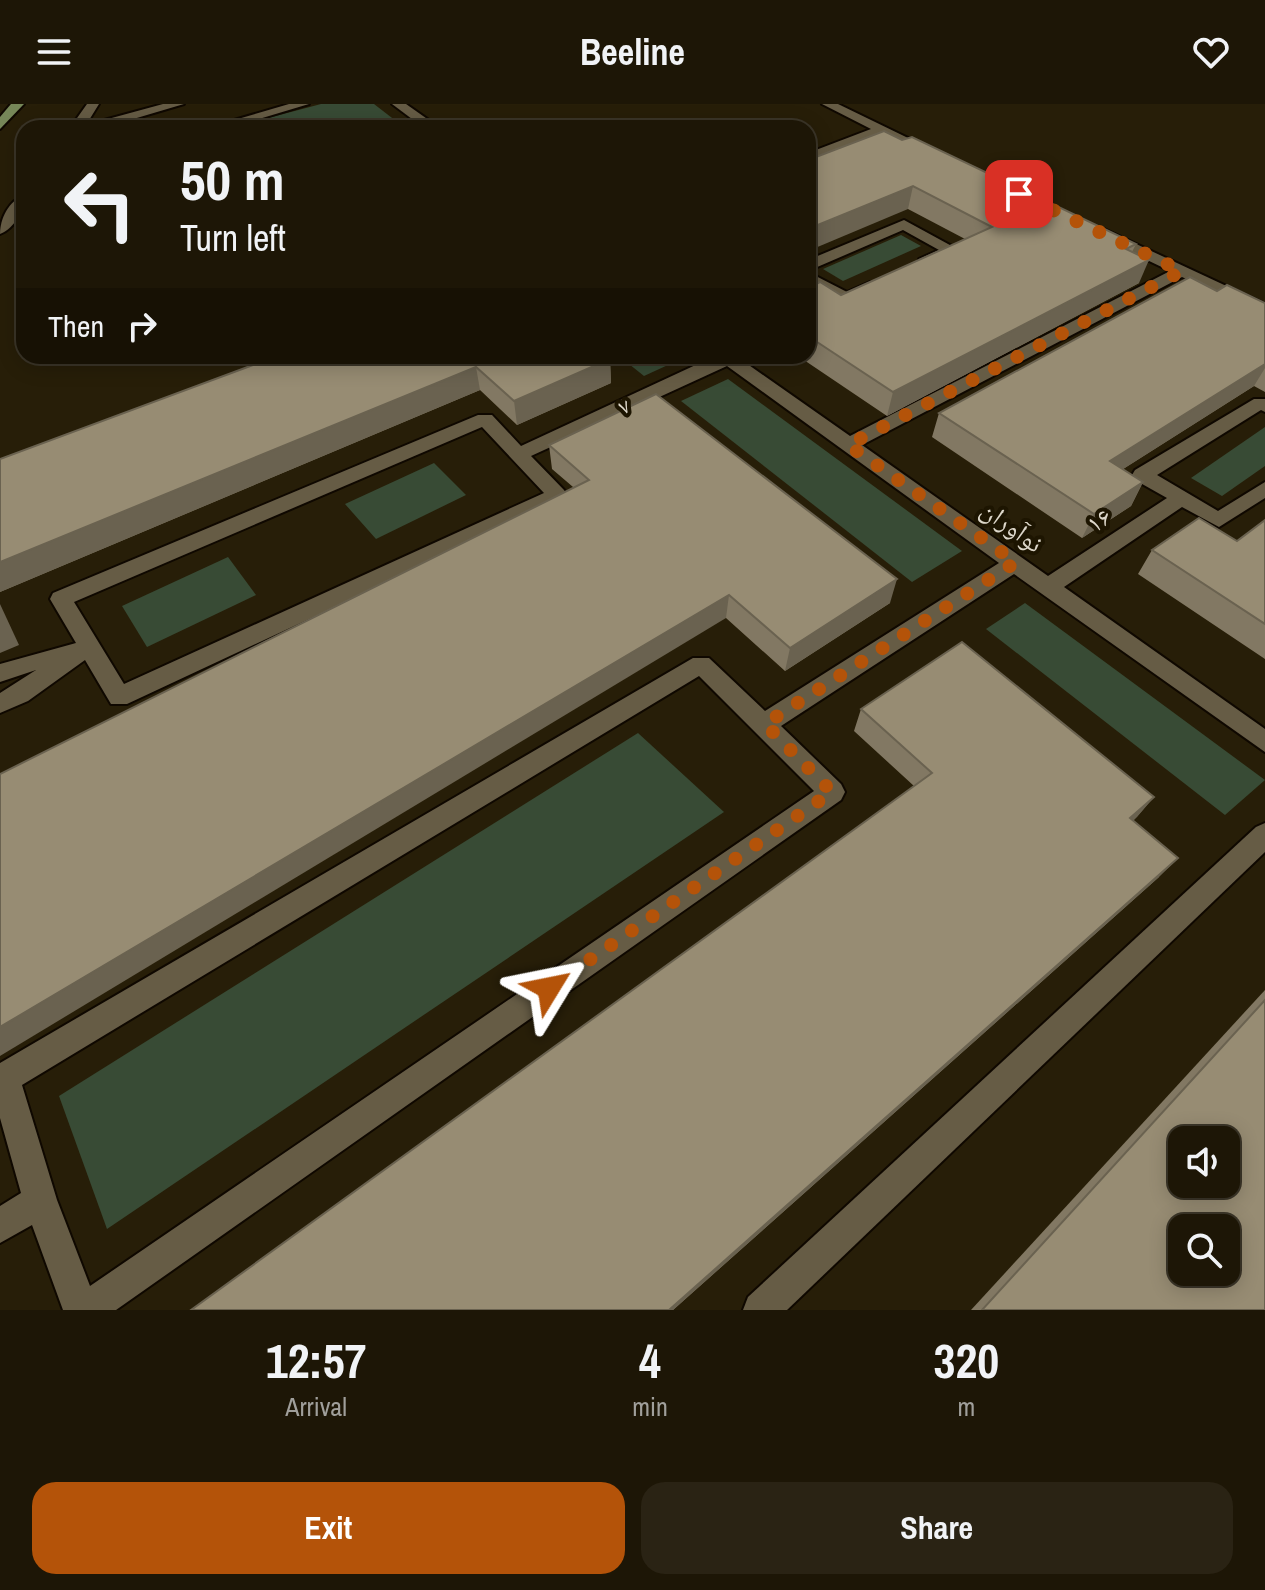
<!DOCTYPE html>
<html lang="en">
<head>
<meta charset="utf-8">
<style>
	:root { --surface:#1d1606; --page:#2a2314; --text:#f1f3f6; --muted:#a09f9b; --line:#3b3528; --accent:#b45309 }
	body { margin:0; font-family:"Archivo Narrow","Noto Naskh Arabic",sans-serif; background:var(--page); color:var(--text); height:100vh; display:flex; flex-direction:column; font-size:30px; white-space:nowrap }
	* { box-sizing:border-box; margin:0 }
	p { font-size:26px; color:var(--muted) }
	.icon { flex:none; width:44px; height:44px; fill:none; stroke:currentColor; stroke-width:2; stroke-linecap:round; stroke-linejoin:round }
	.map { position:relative; height:1206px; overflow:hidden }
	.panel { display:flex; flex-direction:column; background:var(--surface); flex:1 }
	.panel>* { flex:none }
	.banner { position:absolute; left:16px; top:16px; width:800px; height:244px; border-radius:24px; box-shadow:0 4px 20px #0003,0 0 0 2px var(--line); background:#1d1606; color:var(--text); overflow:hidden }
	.controls { position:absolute; left:1168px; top:1022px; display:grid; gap:16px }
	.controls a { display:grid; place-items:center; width:72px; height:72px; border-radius:16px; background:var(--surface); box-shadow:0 4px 20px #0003,0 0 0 2px var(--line); font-size:40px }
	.pin { position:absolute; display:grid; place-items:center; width:68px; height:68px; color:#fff; margin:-34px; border-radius:16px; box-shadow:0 4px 12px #0006 }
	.me { position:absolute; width:88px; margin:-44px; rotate:55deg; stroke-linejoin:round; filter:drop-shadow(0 0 6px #0008) }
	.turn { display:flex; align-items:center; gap:28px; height:168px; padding:0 32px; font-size:36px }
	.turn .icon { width:104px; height:104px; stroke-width:2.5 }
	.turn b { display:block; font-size:56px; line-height:68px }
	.then { display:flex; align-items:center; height:76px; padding:0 32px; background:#0003; gap:16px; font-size:30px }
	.eta { display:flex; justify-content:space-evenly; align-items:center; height:136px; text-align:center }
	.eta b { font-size:48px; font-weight:800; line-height:56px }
	.button { display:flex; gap:16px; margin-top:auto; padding:16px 32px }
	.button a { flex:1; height:92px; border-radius:24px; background:var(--accent); color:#fff; font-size:32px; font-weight:800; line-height:92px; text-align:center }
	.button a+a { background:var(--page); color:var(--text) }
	header { display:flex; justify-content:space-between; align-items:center; height:104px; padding:0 32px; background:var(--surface); font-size:36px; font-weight:800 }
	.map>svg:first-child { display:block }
	.green { fill:#384b35 }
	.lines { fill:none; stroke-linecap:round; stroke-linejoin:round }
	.minor-casing { stroke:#0f0800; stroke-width:4 }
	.major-casing { stroke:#0f0800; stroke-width:4 }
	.minor { fill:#665c45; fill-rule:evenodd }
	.major { fill:#768758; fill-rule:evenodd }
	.wall { fill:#827863 }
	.shaded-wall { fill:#6a6250 }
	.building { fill:#978c73; stroke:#6a6250; stroke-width:2; fill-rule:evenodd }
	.route { stroke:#b45309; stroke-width:14; stroke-dasharray:0 25.2 }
	.labels { text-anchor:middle; stroke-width:8; stroke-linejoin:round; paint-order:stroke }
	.far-street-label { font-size:22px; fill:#ddd7ca; stroke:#1d1501 }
	.street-label { font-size:26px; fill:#ddd7ca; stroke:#1d1501 }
</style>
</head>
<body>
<header><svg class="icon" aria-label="menu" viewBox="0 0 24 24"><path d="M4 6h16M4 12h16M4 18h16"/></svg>Beeline<svg class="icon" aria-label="heart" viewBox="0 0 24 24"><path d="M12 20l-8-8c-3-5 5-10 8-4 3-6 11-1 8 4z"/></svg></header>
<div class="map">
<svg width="1265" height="1206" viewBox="0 0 1265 1206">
	<rect width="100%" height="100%" fill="#271e08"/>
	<!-- green -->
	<g class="green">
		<polygon points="321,0 374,0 405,24 230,24"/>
		<polygon points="901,131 921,142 843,177 823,165"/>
		<polygon points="619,252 676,252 681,255 644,272"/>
		<polygon points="728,275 962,447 912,478 681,297"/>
		<polygon points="1265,323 1265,362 1222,392 1191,374"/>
		<polygon points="434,359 466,391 376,435 345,400"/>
		<polygon points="228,453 256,491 147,543 122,502"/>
		<polygon points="1025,499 1265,676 1225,711 986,525"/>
		<polygon points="638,629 724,708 107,1125 59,992"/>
	</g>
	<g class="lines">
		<!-- minor casing -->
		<g class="minor-casing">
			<g id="minor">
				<polygon points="87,0 99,0 86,21 163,0 184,0 103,24 70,24"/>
				<polygon points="289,0 309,0 229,24 207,24"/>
				<polygon points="392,0 406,0 440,24 424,24"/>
				<polygon points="822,0 838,0 941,50 929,53 882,30 808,58 808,49 871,25"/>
				<path d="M24,91C24,106 15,124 0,130C0,114 9,97 24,91Z"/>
				<polygon points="904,116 959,146 931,161 919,161 919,155 939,146 903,126 808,167 808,156"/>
				<path d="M1104,125L1265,200V211L1182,173L862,341L1048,472L1167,394L1135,376L1132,371L1135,366L1254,295H1265V308L1261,306L1157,371L1218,407L1265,378V394L1219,423L1182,403L1064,483L1265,625V648L1014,470L781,622L841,680L845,688L841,696L116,1206H63L32,1121L0,1139V1102L21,1089L0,1014V959L693,554H709L765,607L999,459L727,262L531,352L564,386L567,391L564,396L127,600H111L85,556L28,597L0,609V589L36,566L0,578V560L76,539L50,495L53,489L478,311H492L521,342L715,252H736L850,332L1170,167L1099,133L1096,130ZM482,323L544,389L124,580L74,498ZM699,572L814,687L90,1182L57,1096L22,981Z"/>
				<polygon points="808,168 847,188 870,178 878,183 847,199 808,179"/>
				<polygon points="1265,719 1265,748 787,1206 743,1206 748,1193 1256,723"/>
			</g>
		</g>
		<!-- major casing -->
		<g class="major-casing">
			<polygon id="major" points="11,0 24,0 0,25 0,13"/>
		</g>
		<!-- minor -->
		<use href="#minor" class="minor"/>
		<!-- major -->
		<use href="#major" class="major"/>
	</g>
	<!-- wall -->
	<g class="wall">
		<polygon points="808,56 1136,140 1132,148 1139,179 887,312 798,252 808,252 808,184 841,191 965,135 908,105"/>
		<polygon points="1217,187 1265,199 1265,288 1254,282 1123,365 1143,378 1131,402 1082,434 932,333 939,309"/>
		<polygon points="277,252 610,255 611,279 517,321 480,286 0,488 0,355"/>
		<polygon points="549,341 890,499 785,567 726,514 552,365"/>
		<polygon points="1265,416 1265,555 1138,470 1152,446 1237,437"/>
		<polygon points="861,605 1154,693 1133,717 1159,773 673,1206 191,1206 914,682 854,627"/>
		<polygon points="1265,886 1265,1206 971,1206"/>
	</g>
	<!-- shaded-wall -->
	<g class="shaded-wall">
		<polygon points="913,82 908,105 808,147 808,125"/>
		<polygon points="1149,156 1139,179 887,312 893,288"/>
		<polygon points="610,255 611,279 517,321 514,297"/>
		<polygon points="1265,260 1265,264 1254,282 1098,381 1110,357"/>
		<polygon points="476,263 480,286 0,488 0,458"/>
		<polygon points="1143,378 1131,402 1082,434 1094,410"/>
		<polygon points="897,475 890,499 785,567 790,544"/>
		<polygon points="729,491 726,514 0,952 0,923"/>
		<polygon points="0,500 19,541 0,549"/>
		<polygon points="1154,693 1137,713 1113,734 1130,714"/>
		<polygon points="1178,754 1159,773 673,1206 669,1206"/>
	</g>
	<!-- building -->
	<g class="building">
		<polygon points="884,27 902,36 912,33 1136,140 1126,145 1149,156 893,288 808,232 808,184 820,178 841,191 992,123 913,82 808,125 808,56"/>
		<polygon points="1190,173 1217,187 1227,181 1265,199 1265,260 1110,357 1143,378 1094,410 939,309"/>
		<polygon points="277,252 607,252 610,255 514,297 476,263 0,458 0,355"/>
		<polygon points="656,290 897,475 790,544 729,491 0,923 0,670 589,376 549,341"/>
		<polygon points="1199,414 1237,437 1265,416 1265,520 1152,446"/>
		<polygon points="962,538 1154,693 1130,714 1178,754 669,1206 191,1206 932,669 861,605"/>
		<path d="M1265,896V1206H982ZM1182,1036H1226V1080H1182ZM1182,1124H1226V1168H1182Z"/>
	</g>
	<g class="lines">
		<!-- route -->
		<polyline class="route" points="549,884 832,688 765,620 1016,458 848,341 1182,167 1019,90"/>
	</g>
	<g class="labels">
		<!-- far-street labels -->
		<g class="far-street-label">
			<text transform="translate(624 302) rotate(-24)" y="8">۷</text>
		</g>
		<!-- street labels -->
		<g class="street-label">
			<text transform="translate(1099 416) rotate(-34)" y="9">۱۶</text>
			<text transform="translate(1012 422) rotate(36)" y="9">نوآوران</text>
		</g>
	</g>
</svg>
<div class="controls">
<a><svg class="icon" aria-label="sound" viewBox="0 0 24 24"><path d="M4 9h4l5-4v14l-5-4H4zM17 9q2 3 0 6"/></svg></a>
<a><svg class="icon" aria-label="search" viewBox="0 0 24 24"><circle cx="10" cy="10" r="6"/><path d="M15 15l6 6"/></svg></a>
</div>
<div class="pin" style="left:1019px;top:90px;background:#d93025"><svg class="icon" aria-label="arrive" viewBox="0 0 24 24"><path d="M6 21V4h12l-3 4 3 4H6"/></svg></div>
<svg class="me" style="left:549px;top:884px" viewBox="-20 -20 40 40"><path d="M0-17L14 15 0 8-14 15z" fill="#b45309" stroke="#fff" stroke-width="4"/></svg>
<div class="banner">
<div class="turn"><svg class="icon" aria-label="left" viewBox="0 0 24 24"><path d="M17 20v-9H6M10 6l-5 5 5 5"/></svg><div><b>50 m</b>Turn left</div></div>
<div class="then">Then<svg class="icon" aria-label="right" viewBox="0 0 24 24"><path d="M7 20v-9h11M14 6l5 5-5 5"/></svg></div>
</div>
</div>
<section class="panel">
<div class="eta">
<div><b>12:57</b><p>Arrival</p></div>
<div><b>4</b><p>min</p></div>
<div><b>320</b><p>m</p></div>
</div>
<div class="button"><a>Exit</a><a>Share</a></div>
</section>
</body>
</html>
